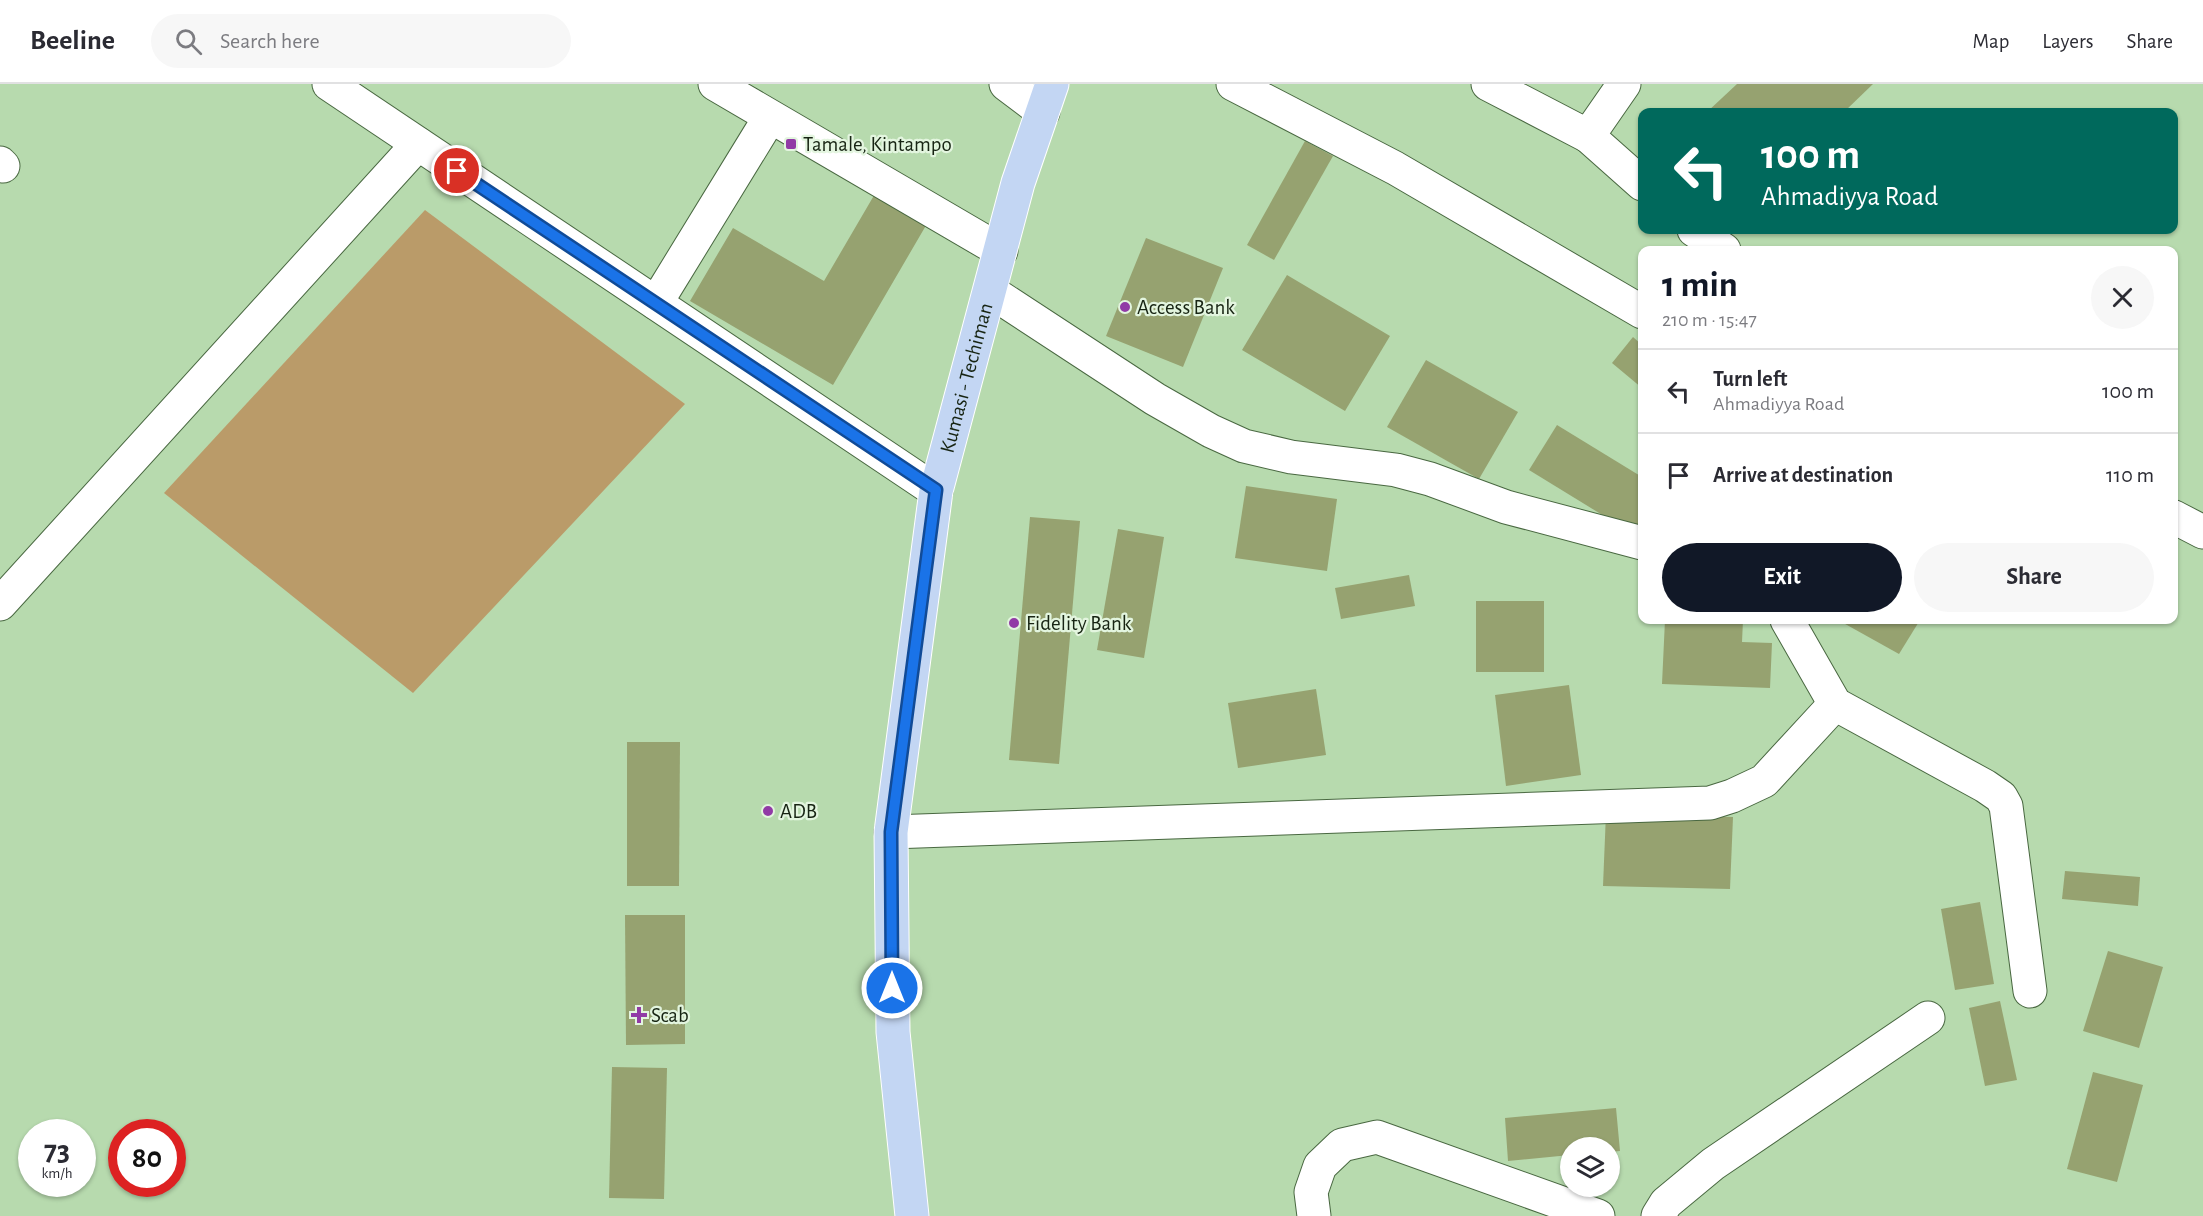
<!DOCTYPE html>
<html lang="en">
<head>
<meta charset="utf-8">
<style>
	:root { --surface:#fff; --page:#f7f7f7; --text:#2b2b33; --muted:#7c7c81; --line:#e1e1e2; --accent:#111827 }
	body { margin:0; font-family:"Alegreya Sans",sans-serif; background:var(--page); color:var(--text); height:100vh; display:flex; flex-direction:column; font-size:22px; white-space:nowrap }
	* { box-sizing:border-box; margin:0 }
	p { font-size:20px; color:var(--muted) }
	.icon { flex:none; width:33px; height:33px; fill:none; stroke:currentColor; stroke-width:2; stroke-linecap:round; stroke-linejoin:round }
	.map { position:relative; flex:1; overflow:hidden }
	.sheet { position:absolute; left:1638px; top:162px; width:540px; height:378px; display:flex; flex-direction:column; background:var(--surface); border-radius:12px; box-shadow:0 2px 4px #0004 }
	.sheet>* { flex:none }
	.banner { position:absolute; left:1638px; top:24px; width:540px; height:126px; border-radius:12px; box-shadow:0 2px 4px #0004; background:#00695c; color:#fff; overflow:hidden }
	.fabs { position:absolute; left:1560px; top:1053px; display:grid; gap:12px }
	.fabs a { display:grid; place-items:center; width:60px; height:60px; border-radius:50%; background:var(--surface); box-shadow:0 2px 4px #0004; font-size:30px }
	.speed { position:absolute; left:18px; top:1035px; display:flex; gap:12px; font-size:30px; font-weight:700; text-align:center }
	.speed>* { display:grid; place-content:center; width:78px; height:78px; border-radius:50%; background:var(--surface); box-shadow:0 2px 4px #0004; line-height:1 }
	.speed small { font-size:15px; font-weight:400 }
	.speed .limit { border:9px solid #d22; background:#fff; color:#111 }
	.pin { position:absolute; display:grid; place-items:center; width:51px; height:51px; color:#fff; margin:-26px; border:3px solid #fff; border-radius:50%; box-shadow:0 2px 6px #0007 }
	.me { position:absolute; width:66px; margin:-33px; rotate:0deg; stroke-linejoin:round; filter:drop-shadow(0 0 4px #0008) }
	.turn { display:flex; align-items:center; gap:21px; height:126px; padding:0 24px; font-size:27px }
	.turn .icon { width:78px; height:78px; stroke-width:2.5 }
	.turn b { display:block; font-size:42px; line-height:51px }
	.round { display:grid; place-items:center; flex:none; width:63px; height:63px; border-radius:32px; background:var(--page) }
	.headline { display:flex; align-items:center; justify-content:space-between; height:102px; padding:0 24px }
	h1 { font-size:36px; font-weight:700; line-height:45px; color:var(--accent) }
	.primary-button { display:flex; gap:12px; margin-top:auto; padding:12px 24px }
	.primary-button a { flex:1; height:69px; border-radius:36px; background:var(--accent); color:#fff; font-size:24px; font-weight:700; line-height:69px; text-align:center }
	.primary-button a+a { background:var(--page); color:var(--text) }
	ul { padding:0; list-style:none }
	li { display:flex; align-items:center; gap:18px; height:84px; padding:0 24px; border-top:2px solid var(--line) }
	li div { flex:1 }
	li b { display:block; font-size:22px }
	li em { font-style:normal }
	header { display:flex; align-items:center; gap:36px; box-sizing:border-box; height:84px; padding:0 30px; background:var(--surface); border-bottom:2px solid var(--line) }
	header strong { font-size:28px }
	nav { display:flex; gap:33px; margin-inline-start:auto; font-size:21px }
	.search { width:420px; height:54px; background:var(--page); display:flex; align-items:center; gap:15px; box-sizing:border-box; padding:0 21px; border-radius:33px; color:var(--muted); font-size:22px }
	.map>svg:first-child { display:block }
	.green { fill:#ba9b69 }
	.building { fill:#96a270 }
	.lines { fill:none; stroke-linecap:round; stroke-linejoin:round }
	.minor-casing { stroke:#496841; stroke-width:35 }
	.highway-casing { stroke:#fff; stroke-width:35 }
	.minor { stroke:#fff; stroke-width:33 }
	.highway { stroke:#c3d6f3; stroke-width:33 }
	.route-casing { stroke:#114b97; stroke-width:15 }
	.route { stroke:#1a73e8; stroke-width:10 }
	.poi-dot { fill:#913aa6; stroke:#e3f5df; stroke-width:2 }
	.labels { text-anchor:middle; stroke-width:4.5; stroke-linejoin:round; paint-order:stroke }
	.poi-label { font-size:21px; fill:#172413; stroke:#e3f5df; text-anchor:start }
	.street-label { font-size:21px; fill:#172413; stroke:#e3f5df }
</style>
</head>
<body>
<header>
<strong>Beeline</strong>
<div class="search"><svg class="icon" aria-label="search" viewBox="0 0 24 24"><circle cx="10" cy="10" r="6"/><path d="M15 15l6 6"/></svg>Search here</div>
<nav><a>Map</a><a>Layers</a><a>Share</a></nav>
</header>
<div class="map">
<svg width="2203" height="1132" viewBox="0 0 2203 1132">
	<rect width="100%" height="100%" fill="#b7daae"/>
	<!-- green -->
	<polygon class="green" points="425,126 685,320 413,609 164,409"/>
	<!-- building -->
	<g class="building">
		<polygon points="1737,0 1873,0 1844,28 1707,28"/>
		<polygon points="1305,57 1333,72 1274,176 1247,161"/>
		<polygon points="876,108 928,138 833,301 690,217 733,144 824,197"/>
		<polygon points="1146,154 1223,184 1183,283 1106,252"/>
		<polygon points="1287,191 1390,252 1345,327 1242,266"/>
		<polygon points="1633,253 1642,261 1642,304 1612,279"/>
		<polygon points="1426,276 1518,328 1479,395 1387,343"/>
		<polygon points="1557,341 1642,393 1642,438 1635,451 1529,386"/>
		<polygon points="1246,402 1337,415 1327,487 1235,474"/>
		<polygon points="1030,433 1080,437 1059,680 1009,676"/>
		<polygon points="1118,445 1164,453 1144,574 1097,566"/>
		<polygon points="1409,491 1415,522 1341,535 1335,504"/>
		<rect x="1476" y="517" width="68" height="71"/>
		<polygon points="1665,536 1743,536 1742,558 1772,559 1770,604 1662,600"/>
		<polygon points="1838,536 1920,536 1899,570"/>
		<polygon points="1569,601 1581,691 1506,702 1495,611"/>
		<polygon points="1316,605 1326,671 1238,684 1228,619"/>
		<polygon points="627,658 680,658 679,802 627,802"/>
		<polygon points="1606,729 1733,733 1730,805 1603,802"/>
		<polygon points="2065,787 2140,793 2138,822 2062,815"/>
		<polygon points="1980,818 1994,900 1955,906 1941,825"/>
		<polygon points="625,831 685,831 685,960 626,961"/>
		<polygon points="2108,867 2163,883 2139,964 2083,947"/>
		<polygon points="2000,917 2017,996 1985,1002 1969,924"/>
		<polygon points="612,983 667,984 664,1115 609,1114"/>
		<polygon points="2093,988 2143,1001 2117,1098 2067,1085"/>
		<polygon points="1616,1024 1620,1067 1610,1068 1610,1064 1570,1064 1570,1071 1508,1077 1505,1034"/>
	</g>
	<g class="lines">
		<!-- minor casing -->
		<g class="minor-casing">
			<g id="minor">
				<polyline points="329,0 936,407"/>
				<polyline points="715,0 1001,167"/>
				<polyline points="1006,0 1043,28"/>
				<polyline points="1233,0 1395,84 1642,228"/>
				<polyline points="1488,0 1588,52 1624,0"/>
				<polyline points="1588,52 1642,100"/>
				<polyline points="0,79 3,82"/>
				<polyline points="1694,146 1724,166"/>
				<polyline points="990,207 1155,315 1211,347 1244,362 1291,373 1396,386 1430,395 1506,423 1642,459"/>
				<polyline points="656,219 770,33"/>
				<polyline points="2174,433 2203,448"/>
				<polyline points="0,520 418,60"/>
				<polyline points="1787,536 1835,620 1985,702 2001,713 2006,722 2030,907"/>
				<polyline points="891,748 1710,719 1732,712 1764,697 1835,620"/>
				<polyline points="1314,1132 1311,1108 1320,1082 1342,1061 1377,1053 1598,1132"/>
				<polyline points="1658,1132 1666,1119 1713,1080 1928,934"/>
			</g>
		</g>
		<!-- highway casing -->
		<g class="highway-casing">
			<g id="highway">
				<path id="s1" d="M912,1132L893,948L891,748L936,407L1018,99L1052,0"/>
			</g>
		</g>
		<!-- minor -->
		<use href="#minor" class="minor"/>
		<!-- highway -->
		<use href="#highway" class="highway"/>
	</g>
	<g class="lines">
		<!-- route casing -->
		<g class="route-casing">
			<polyline id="route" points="457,87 936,406 891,748 892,904"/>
		</g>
		<!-- route -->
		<use href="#route" class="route"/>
	</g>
	<!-- markers -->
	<g class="poi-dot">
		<rect x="785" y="54" width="12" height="12" rx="3"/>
		<circle cx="1125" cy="223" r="6"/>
		<circle cx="1014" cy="539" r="6"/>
		<circle cx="768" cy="727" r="6"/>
		<path d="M636 922h6v6h6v6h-6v6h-6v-6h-6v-6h6z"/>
	</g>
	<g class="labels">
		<!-- poi labels -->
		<g class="poi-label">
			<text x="803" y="67">Tamale, Kintampo</text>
			<text x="1137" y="230">Access Bank</text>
			<text x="1026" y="546">Fidelity Bank</text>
			<text x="780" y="734">ADB</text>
			<text x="651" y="938">Scab</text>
		</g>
		<!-- street labels -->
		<g class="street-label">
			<text dy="7" stroke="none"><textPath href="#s1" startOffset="846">Kumasi - Techiman</textPath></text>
		</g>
	</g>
</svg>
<div class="fabs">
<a><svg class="icon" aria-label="layers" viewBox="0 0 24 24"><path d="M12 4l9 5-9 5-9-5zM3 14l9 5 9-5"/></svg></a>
</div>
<div class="speed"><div>73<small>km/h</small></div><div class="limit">80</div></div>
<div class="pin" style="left:457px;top:87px;background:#d93025"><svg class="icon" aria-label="arrive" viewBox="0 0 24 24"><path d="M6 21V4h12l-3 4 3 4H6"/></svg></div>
<svg class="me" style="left:892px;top:904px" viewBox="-20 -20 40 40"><circle r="17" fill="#1a73e8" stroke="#fff" stroke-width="3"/><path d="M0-11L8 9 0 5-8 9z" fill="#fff"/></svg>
<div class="banner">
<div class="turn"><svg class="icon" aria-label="left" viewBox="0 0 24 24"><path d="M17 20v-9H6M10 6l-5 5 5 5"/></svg><div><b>100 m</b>Ahmadiyya Road</div></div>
</div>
<section class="sheet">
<div class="headline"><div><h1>1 min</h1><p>210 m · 15:47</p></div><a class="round"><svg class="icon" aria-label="close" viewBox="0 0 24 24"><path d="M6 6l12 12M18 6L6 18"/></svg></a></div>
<ul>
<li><svg class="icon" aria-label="left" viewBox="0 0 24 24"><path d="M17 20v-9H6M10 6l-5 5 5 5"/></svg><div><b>Turn left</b><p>Ahmadiyya Road</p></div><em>100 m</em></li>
<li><svg class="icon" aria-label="arrive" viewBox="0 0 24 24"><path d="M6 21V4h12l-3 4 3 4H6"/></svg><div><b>Arrive at destination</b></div><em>110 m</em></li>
</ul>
<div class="primary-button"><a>Exit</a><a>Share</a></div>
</section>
</div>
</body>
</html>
